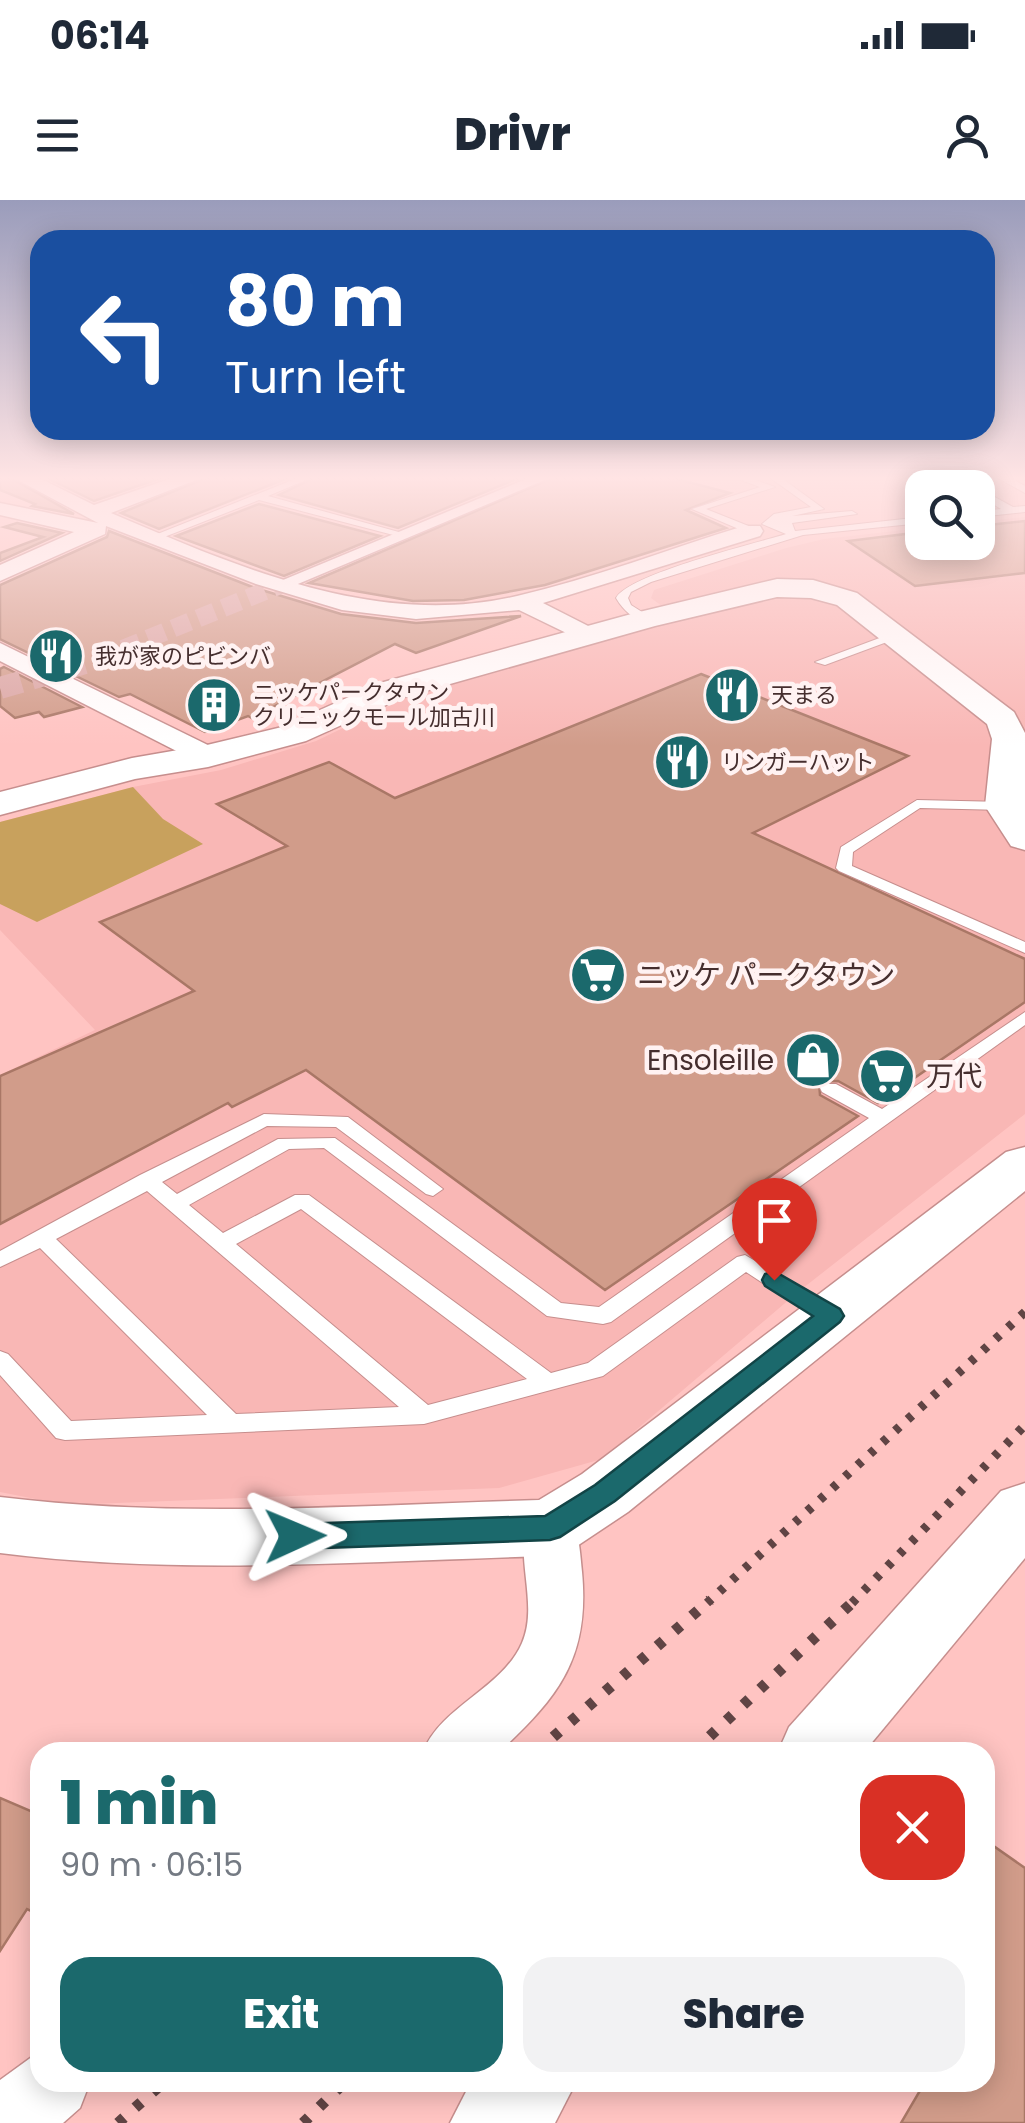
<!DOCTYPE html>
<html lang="en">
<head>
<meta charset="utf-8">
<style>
	:root { --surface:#fff; --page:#f2f2f3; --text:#1f2937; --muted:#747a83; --accent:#1b696c }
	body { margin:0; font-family:Poppins,"Noto Sans JP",sans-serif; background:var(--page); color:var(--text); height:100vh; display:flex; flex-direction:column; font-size:38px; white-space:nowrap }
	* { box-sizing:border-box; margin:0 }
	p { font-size:32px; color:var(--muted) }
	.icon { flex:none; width:55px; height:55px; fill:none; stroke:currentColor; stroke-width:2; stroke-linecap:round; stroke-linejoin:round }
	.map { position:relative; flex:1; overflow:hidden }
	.side { position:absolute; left:30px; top:1542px; width:965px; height:350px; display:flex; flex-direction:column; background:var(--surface); border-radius:30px; box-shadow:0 5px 25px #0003 }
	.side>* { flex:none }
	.guide { position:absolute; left:30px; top:30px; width:965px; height:210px; border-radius:30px; box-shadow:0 5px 25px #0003; background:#1a4fa0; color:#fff; overflow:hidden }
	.fabs { position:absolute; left:905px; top:270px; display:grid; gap:20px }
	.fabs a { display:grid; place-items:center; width:90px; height:90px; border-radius:20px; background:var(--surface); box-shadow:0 5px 25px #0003; font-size:50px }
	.pin { position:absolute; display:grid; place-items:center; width:85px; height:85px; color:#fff; margin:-102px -42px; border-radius:50% 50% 50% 0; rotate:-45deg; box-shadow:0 0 10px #0007 }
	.pin .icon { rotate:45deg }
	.me { position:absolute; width:110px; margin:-55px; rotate:89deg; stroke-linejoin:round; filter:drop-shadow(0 0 8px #0008) }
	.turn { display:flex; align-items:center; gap:35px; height:210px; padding:0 30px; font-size:45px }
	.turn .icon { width:130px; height:130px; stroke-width:2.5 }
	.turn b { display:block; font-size:70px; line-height:85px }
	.round { display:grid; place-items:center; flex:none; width:105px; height:105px; border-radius:30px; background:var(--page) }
	.summary { display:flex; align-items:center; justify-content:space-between; height:170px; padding:0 30px }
	h1 { font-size:60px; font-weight:800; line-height:75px; color:var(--accent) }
	.button { display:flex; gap:20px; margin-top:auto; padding:20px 30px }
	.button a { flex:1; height:115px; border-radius:30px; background:var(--accent); color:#fff; font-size:40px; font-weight:800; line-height:115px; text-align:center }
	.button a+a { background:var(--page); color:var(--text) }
	.status { display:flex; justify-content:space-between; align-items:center; height:70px; padding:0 50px; background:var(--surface); direction:ltr }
	.status svg { height:28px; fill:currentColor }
	header { display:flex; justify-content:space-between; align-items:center; height:130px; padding:0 30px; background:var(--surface); font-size:45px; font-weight:800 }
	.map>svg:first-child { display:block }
	.built { fill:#f9b7b5 }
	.green { fill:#c8a15d }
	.building { fill:#d19c8a; stroke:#a97766; stroke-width:2.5 }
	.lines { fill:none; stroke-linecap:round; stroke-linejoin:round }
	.pedestrian-tunnel-far1 { stroke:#daa6a4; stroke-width:18; stroke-dasharray:18 9; stroke-linecap:butt }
	.pedestrian-tunnel { stroke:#daa6a4; stroke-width:22; stroke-dasharray:22 11; stroke-linecap:butt }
	.service-casing { stroke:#c68e8d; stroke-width:2 }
	.pedestrian-casing { stroke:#c68e8d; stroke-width:3 }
	.minor-casing { stroke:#c68e8d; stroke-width:3 }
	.tertiary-casing { stroke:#c68e8d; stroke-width:3 }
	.service { fill:#fff; fill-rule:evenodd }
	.pedestrian { fill:#fff; fill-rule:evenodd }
	.minor { fill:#fff; fill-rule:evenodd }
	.tertiary { fill:#fff; fill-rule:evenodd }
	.rail-far1 { stroke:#604444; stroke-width:9; stroke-dasharray:6 11; stroke-linecap:butt }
	.rail { stroke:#604444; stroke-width:11; stroke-dasharray:8 15; stroke-linecap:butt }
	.route { fill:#1b696c; stroke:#124446; stroke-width:2.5 }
	.labels { text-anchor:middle; stroke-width:9; stroke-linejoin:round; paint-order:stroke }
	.far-poi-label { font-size:22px; fill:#452e2e; stroke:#fff2f2; text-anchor:start }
	.poi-label { font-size:28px; fill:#452e2e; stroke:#fff2f2; text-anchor:start }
</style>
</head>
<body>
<div class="status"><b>06:14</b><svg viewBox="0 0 49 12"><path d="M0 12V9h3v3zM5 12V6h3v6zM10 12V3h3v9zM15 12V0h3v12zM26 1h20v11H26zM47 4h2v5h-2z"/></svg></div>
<header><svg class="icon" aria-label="menu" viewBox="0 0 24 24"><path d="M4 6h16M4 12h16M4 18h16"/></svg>Drivr<svg class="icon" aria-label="person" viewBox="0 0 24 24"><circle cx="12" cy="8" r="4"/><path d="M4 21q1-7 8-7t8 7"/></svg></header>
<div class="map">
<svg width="1025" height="1923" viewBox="0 0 1025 1923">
	<rect width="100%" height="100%" fill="#ffc4c2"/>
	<!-- built -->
	<polygon class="built" points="1025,317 1025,914 798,1092 602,1259 499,1288 66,1305 0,1292 0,875 95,830 0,730 0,622 133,587 221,570 316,541 420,491 678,418 651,398 654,390 786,348 824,339 922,328 922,342 978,342 978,322"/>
	<!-- green -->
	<polygon class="green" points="133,587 163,619 203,644 37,722 0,704 0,622"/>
	<!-- building -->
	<g class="building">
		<polygon points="0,277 9,277 74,314 32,306 35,304 0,290"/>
		<polygon points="45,277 164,277 94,301"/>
		<polygon points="208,277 290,277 159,329 121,313"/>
		<polygon points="316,277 521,277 398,328 279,295"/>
		<polygon points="555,277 669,277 730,293 686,310 726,328 545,385 464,400 413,401 309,383"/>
		<polygon points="259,304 380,336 284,376 176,336"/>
		<polygon points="1025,321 1025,373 915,386 848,341 922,332 922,342 978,342 978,326"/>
		<polygon points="17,323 62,333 0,361 0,353 43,337 4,327"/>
		<polygon points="109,331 255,388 341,414 416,423 521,416 416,453 395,444 252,518 248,516 205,532 130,494 119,497 0,439 0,385 107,337"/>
		<polygon points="4,467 82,507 44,517 39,512 15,518 0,506 0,469"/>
		<polygon points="701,474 908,556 753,633 1025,759 1025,802 878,903 838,881 819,882 820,895 858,916 605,1090 306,870 232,907 228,903 0,1024 0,876 194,791 100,722 287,646 217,604 329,562 395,598"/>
		<polygon points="0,1598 40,1615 40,1715 27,1709 0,1751"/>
		<polygon points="985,1640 1025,1668 1025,1923 901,1923 925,1882 985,1882"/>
	</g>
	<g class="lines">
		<!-- pedestrian-tunnel-far1 -->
		<polyline class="pedestrian-tunnel-far1" points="98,459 280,385"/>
		<!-- pedestrian-tunnel -->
		<polyline class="pedestrian-tunnel" points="0,488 106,457"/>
		<!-- service casing -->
		<g class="service-casing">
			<g id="service">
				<polygon points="300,277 313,277 268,296 406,334 401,337 259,300 154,341 145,339"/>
				<polygon points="733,277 747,277 775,287 706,309 756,329 756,333 748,333 692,309 760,287"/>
				<path d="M769,277H780L824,309L792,316L852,311L857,314L792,323L795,331L922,317V323L803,335L651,382L631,392L628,398L631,405L650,417V421C636,423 623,410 616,398C629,374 754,344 786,334L762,324L774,314L811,307Z"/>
				<polygon points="948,277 959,277 975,288 964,288"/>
				<polygon points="996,277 1008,277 1025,286 1025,293"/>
				<polygon points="978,288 1013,307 1025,306 1025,312 978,317 978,311 1001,309 978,295"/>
				<polygon points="893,433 903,436 825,465 815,462"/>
				<polygon points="917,600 1004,602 1011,606 1004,610 920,608 853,652 852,666 1025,742 1025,753 839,671 836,668 841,647"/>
				<path d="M1025,812V825L611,1122L603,1124L547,1116L324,948L289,949L189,1005L223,1033L295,995H309L551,1173L588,1163L737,1057L745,1055L837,1109L840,1115L837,1121H821L746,1072L603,1176L424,1224L65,1240L56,1238L0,1175V1151L8,1154L71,1221L207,1215L40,1048L0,1067V1051L140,975L264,914L348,917L443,989L433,996L426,994L336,927L267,926L162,982L177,994L278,939L335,938L561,1103L599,1107L869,918L822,892L820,888L822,884H836L882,909ZM147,991L399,1207L236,1214L56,1039ZM301,1009L527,1179L428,1205L236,1044Z"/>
			</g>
		</g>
		<!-- pedestrian casing -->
		<g class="pedestrian-casing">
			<polygon id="pedestrian" points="531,277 552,277 286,389 280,390 271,385"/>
		</g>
		<!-- minor casing -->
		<g class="minor-casing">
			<g id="minor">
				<path d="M12,277H37L94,305L175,277H204L111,313C238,367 377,429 517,396C594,378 669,349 744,326H760L763,331L760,336L543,403L598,431L602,436L589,444L519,410L416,419L342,410L256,384L106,326L105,334L0,381V365L74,332L0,315V303L98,323Z"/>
				<polygon points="0,443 218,550 223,556 218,562 198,562 0,461"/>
				<path d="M550,1305L569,1312C579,1331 580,1351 582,1372C590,1457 559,1497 499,1552H423C441,1506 502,1489 522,1443C540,1402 511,1351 531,1312Z"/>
				<polygon points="40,1851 40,1882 90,1882 80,1908 63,1923 0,1923 0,1880"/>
			</g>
		</g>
		<!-- tertiary casing -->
		<g class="tertiary-casing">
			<g id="tertiary">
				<polygon points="777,379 813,380 857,393 1014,512 1025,533 1025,650 1011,646 985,606 992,539 987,524 837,405 811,398 777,397 655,426 404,497 306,541 208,567 135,579 0,615 0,592 132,558 207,545 282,527 380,483 635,413"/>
				<path d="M1025,947V991L628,1312L574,1348L550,1356C367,1361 182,1376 0,1353V1297C179,1319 360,1305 539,1300L582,1274L1006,952Z"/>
				<polygon points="1025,1283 1025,1358 864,1552 778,1552 789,1527 1001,1291"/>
				<polygon points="471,1882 576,1882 555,1923 450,1923"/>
			</g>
		</g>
		<!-- service -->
		<use href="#service" class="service"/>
		<!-- pedestrian -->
		<use href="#pedestrian" class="pedestrian"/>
		<!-- minor -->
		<use href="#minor" class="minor"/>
		<!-- tertiary -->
		<use href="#tertiary" class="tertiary"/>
		<!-- rail-far1 -->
		<g class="rail-far1">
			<polyline points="707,1403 1025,1112"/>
			<polyline points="852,1403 1025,1225"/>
		</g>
		<!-- rail -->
		<g class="rail">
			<polyline points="536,1552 710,1400"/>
			<polyline points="693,1552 855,1400"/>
			<polyline points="118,1923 164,1882"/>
			<polyline points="303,1923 345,1882"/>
		</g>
	</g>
	<!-- sky -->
	<linearGradient id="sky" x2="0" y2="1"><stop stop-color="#9a9cbb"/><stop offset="0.51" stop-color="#ffe4e4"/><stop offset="1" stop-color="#ffe4e4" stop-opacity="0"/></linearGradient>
	<rect width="1025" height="546" fill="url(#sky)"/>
	<!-- route -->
	<polygon class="route" points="774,1071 840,1109 844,1116 840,1122 615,1301 560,1337 550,1340 295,1349 284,1345 280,1336 284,1328 295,1324 545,1316 595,1285 813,1116 765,1086 762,1080 765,1074"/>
	<!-- icons -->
	<defs>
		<g id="restaurant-disc" transform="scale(2.875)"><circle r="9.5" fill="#1b696c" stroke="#fff2f2"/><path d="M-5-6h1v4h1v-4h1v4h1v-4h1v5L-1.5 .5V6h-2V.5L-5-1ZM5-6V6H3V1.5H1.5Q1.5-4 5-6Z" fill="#fff"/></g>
		<g id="building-disc" transform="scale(2.875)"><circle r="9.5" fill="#1b696c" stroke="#fff2f2"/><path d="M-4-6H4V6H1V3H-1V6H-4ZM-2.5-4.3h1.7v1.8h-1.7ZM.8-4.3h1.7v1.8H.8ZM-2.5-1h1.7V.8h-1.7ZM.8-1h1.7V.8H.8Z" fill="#fff"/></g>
		<g id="supermarket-disc" transform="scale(2.875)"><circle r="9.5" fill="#1b696c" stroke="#fff2f2"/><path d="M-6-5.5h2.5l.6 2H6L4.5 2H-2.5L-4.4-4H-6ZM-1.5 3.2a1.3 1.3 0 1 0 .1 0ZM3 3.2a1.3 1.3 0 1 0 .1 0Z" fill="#fff"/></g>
		<g id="shop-disc" transform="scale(2.875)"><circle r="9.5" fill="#1b696c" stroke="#fff2f2"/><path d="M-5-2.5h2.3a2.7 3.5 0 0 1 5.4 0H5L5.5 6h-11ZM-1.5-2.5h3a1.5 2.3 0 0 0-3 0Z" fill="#fff"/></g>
	</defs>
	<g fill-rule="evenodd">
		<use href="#restaurant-disc" x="56" y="456"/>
		<use href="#restaurant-disc" x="732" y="495"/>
		<use href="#building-disc" x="214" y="505"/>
		<use href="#restaurant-disc" x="682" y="562"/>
		<use href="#supermarket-disc" x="598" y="775"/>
		<use href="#shop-disc" x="813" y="860"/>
		<use href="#supermarket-disc" x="887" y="876"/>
	</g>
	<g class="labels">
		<!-- far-poi labels -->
		<g class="far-poi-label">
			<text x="95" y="464">我が家のピビンバ</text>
			<text x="253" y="500">ニッケパークタウン<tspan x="253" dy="25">クリニックモール加古川</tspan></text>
			<text x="771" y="503">天まる</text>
			<text x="721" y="570">リンガーハット</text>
		</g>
		<!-- poi labels -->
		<g class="poi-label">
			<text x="637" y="785">ニッケ パークタウン</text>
			<text x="774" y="870" text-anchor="end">Ensoleille</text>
			<text x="926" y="886">万代</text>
		</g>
	</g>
</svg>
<div class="fabs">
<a><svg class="icon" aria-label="search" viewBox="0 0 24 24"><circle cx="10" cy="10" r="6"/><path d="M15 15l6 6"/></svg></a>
</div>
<div class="pin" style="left:774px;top:1080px;background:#d93025"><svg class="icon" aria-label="arrive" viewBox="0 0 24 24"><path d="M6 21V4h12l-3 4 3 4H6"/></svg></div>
<svg class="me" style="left:295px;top:1336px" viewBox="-20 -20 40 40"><path d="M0-17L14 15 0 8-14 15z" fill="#1b696c" stroke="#fff" stroke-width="4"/></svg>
<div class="guide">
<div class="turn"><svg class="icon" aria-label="left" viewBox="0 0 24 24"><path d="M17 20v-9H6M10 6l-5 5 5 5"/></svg><div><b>80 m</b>Turn left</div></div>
</div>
<section class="side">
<div class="summary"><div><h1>1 min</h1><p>90 m · 06:15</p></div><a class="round" style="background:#d93025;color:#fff"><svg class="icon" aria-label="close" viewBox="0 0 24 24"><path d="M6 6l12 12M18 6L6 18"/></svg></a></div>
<div class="button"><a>Exit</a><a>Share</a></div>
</section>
</div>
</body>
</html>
